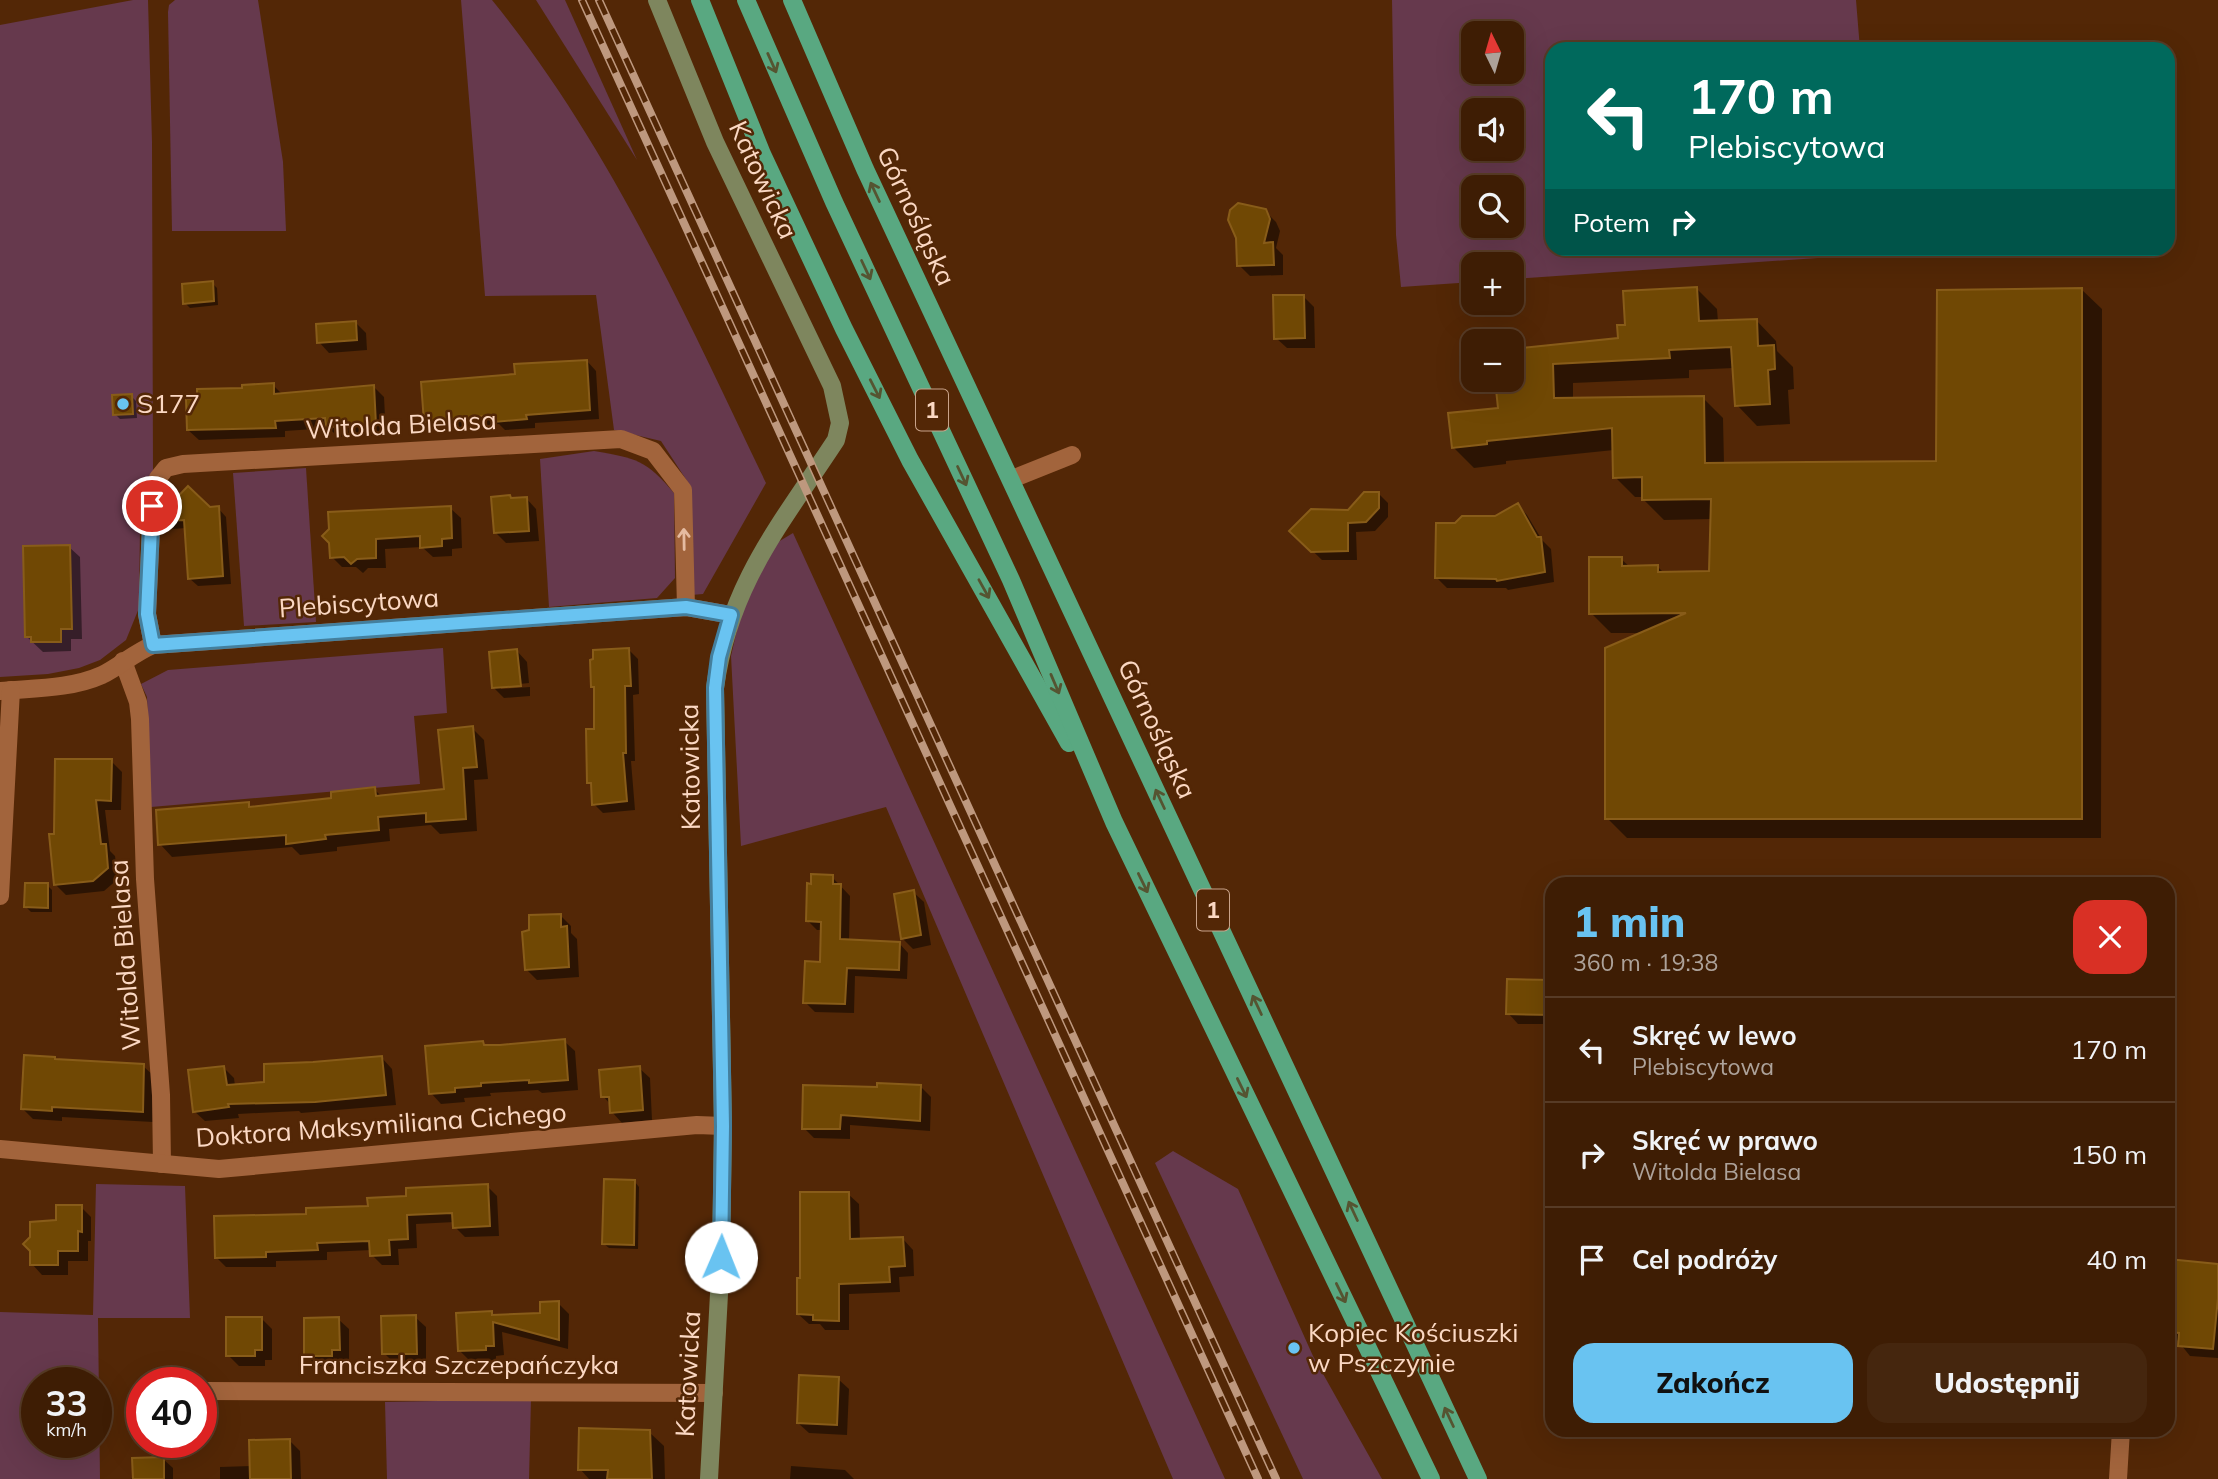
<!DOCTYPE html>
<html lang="pl">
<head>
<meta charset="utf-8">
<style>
	:root { --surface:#3e1d04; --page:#45260e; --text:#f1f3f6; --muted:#ada29a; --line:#573b26; --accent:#69c3f1 }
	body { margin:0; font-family:Mulish,sans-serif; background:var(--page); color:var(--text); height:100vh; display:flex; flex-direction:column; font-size:26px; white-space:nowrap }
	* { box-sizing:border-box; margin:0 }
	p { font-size:23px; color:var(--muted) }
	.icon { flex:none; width:38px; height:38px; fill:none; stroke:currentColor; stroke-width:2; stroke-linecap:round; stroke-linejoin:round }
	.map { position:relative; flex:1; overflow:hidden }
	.details { position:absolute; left:1545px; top:877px; width:630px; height:560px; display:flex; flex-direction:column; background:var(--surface); border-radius:21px; box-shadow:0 7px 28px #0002,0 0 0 2px var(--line) }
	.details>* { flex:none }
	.banner { position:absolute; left:1545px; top:42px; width:630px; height:214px; border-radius:21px; box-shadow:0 7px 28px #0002,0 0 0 2px var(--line); background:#00695c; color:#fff; overflow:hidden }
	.needle { width:46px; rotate:355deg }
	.fabs { position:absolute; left:1461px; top:21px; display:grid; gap:14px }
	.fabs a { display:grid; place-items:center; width:63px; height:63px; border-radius:14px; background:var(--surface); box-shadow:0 7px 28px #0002,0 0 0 2px var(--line); font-size:35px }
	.speed { position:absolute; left:21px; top:1367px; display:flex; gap:14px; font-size:35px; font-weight:700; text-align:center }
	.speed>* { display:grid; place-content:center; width:91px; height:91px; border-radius:50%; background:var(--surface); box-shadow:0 7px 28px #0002,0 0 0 2px var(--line); line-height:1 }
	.speed small { font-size:18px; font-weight:400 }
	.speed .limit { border:10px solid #d22; background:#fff; color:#111 }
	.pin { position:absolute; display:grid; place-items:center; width:60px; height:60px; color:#fff; margin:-30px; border:4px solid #fff; border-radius:50%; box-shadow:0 2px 7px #0007 }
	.me { position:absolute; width:77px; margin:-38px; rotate:1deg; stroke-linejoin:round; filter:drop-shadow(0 0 5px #0008) }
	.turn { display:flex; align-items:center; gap:24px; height:147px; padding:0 28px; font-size:32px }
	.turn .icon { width:91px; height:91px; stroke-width:2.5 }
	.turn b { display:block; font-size:49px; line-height:60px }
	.then { display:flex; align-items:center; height:66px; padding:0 28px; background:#0003; gap:14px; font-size:26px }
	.round { display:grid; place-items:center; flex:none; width:74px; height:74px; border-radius:21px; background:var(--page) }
	.overview { display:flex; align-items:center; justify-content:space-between; height:119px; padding:0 28px }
	h1 { font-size:42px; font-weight:800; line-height:52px; color:var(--accent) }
	.button { display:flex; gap:14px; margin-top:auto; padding:14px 28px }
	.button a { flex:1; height:80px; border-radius:21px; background:var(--accent); color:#111; font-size:28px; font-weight:800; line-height:80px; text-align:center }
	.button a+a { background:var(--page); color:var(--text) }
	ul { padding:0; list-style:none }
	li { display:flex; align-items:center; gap:21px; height:105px; padding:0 28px; border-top:2px solid var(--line) }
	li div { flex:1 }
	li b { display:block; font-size:26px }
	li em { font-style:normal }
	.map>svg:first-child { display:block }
	.green { fill:#66394d; fill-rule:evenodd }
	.shadow { fill:#0007 }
	.building { fill:#704804; stroke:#885c19; stroke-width:2 }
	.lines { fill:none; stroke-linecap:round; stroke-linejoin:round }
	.street { stroke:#a2643c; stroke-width:18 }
	.secondary { stroke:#7e865e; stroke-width:18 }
	.primary { stroke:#59a881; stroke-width:18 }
	.rail-casing { stroke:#be987e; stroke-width:8 }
	.rail { stroke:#532706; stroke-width:5; stroke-dasharray:16; stroke-linecap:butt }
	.oneway { stroke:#555431 }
	.oneway2 { stroke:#e5bba1 }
	.route-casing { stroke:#447f9d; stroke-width:18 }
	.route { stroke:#69c3f1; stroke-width:12 }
	.poi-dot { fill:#69c3f1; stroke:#532706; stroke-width:2.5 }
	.labels { text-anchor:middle; stroke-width:5; stroke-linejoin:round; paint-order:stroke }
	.shield { fill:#532706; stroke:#c9a38a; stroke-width:2 }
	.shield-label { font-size:24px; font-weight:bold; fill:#fbd8c3 }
	.street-label { font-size:26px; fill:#fbd8c3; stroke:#532706 }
	.poi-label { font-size:26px; fill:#fbd8c3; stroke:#532706; text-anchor:start }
</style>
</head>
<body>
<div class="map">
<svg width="2218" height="1479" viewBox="0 0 2218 1479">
	<rect width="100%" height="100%" fill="#532706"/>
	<!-- green -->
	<g class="green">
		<polygon points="133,0 148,0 152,142 153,471 140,527 139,608 126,640 100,660 79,668 48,674 0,677 0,25"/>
		<polygon points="175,0 258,0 283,162 286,231 172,231 168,12 169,5"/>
		<path d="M461,0H492C609,144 686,316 766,483L703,594L691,595L689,484L661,441L614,430L596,295L485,296Z"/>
		<polygon points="536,0 565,0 637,160"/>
		<path d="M1392,0H1856L1860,49H1552V248H1876V254L1512,279V264H1474L1473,282L1401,287L1396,235ZM1474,33H1512V72H1474ZM1474,110H1512V149H1474ZM1512,187V226H1474V187Z"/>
		<path d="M594,451C636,458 646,460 674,493L675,578L657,598L549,607L540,459Z"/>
		<polygon points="306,468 316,622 244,626 233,473"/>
		<polygon points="793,533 1225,1479 1173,1479 886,807 741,846 731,656 744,599 773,545"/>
		<polygon points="443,648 447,713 414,716 420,784 151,807 147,697 141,684 168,670"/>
		<polygon points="1173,1151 1238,1189 1313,1356 1382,1479 1303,1479 1155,1163"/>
		<path d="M96,1184L185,1186L190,1318H98L100,1479H0V1312L93,1315ZM96,1382V1442H37V1382Z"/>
		<polygon points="531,1399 529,1479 387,1479 385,1402"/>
	</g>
	<!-- shadow -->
	<g class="shadow">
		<polygon points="1265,211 1276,222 1280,231 1276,248 1283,255 1283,275 1250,276 1239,265"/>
		<polygon points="212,283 217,288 218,305 190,308 185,303"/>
		<polygon points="1697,289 1717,309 1718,322 1756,320 1776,341 1777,351 1793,367 1794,389 1788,390 1790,424 1757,426 1737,405 1734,368 1689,370 1689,378 1573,383 1573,400 1703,398 1723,418 1724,464 1938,463 2081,289 2102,309 2101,838 1627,838 1607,818 1643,633 1611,633 1591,613 1621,559 1630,567 1658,567 1664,573 1711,573 1713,519 1664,520 1644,500 1644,497 1635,497 1615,477 1614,450 1506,461 1506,464 1474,468 1453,447 1500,409 1497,380 1512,380 1512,351 1620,340 1627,326"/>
		<polygon points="1304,297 1314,307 1315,348 1287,348 1276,338"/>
		<polygon points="355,322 366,333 367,350 329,353 319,342"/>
		<polygon points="587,361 596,371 599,419 535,423 535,428 505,430 499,424 435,430 426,421 517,375"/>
		<polygon points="273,385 283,395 373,386 384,397 386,435 338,437 329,428 285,431 285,437 199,440 188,430 199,401"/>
		<polygon points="131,396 136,401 137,418 120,419 115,414"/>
		<polygon points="1379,494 1388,503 1388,517 1375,531 1356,532 1357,560 1322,560 1292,531 1349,512"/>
		<polygon points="526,498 536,509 539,541 506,543 495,532 512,500"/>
		<polygon points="1518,505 1527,515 1542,540 1551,549 1554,582 1508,590 1506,588 1447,588 1437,578 1455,524 1496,517"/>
		<polygon points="218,508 226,517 231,584 198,586 189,578 186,528 173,529 164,520"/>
		<polygon points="450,508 461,518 462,548 452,549 452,556 433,557 422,547 385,549 386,568 368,568 363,573 356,567 342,567 332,557"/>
		<polygon points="69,547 80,557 82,639 71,639 71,651 43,652 26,636"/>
		<polygon points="629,650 638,659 639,694 633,695 635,761 631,761 635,810 603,813 594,804 593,787 588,782 596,731 595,689 593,687"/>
		<polygon points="517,651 527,662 529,683 501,686 501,689 530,687 530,696 504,698 494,688"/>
		<polygon points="472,728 484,740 488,779 474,780 477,831 440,834 431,825 389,829 390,841 337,847 337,851 300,855 292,847 172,857 160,844 248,804 253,809 333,800 374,789 382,797 446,791"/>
		<polygon points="111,761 122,772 121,810 105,810 110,851 115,856 118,879 104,891 66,895 55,884"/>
		<polygon points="832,877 850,896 849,941 899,943 908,953 907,979 855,976 854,1013 815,1012 805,1002 822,964 822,930 817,930 808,921"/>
		<polygon points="47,885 52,890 52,912 31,912 26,907"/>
		<polygon points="913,892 924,902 931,945 913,949 902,938"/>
		<polygon points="560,915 571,926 571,933 577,939 579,977 537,980 527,970"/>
		<polygon points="1508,980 1552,981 1552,1024 1518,1024 1508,1013"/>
		<polygon points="564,1041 575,1051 578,1090 542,1093 538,1090 490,1093 491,1096 464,1098 465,1102 441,1104 431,1093 483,1043 486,1047"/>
		<polygon points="382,1058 392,1069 396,1105 301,1113 299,1111 238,1114 239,1118 205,1121 194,1111 224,1068 234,1078 235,1086 266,1084"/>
		<polygon points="57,1061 143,1066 154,1076 153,1122 62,1117 62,1121 33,1119 23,1109"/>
		<polygon points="639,1068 650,1078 652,1120 622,1123 612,1112 611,1105 603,1096"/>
		<polygon points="920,1086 931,1097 930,1131 850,1125 850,1139 814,1138 804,1128 878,1089"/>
		<polygon points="635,1182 639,1187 638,1249 609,1248 604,1244"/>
		<polygon points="487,1186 497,1196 499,1236 465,1237 455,1227 455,1222 416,1224 417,1248 398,1249 399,1265 382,1265 372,1255 372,1250 327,1252 327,1260 276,1261 276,1267 226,1267 216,1257 308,1216 370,1207 408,1197"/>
		<polygon points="848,1194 859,1204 860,1241 903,1239 913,1250 914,1276 899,1277 900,1292 849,1294 849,1330 825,1330 820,1324 809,1324 798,1314 802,1280"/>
		<polygon points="81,1207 91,1217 91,1241 88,1241 88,1261 68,1261 68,1275 42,1275 32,1264 31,1250 58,1222"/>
		<polygon points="2218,1265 2218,1358 2190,1356 2170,1331 2175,1289 2169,1283"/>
		<polygon points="558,1303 569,1314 568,1349 502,1332 504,1355 496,1356 496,1360 470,1361 459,1350 491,1313 495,1317 542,1315"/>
		<polygon points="415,1317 426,1327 426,1364 395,1364 384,1353"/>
		<polygon points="261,1318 272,1329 272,1360 265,1360 265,1366 239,1366 228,1355"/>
		<polygon points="338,1319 349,1329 349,1360 342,1360 342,1366 317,1366 306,1355"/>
		<polygon points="838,1379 849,1389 847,1435 809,1433 798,1423"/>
		<polygon points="649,1432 664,1446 665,1479 589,1479 580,1469"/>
		<polygon points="290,1441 300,1451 301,1479 220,1479 220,1467 251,1466"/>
		<polygon points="163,1459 173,1468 173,1479 131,1479"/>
		<polygon points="791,1466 845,1470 854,1479 790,1479"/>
	</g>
	<!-- building -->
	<g class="building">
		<polygon points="1238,203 1266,209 1270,219 1264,243 1273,242 1274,265 1237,266 1236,238 1228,220 1230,210"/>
		<polygon points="213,281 214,301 183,304 182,284"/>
		<polygon points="1697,287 1699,321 1757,319 1758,346 1774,345 1775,369 1768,370 1770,404 1735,406 1731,347 1669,350 1670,358 1553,364 1554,398 1704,396 1705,463 1936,461 1937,290 2082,288 2082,819 1605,819 1605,648 1686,613 1589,614 1589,557 1622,557 1622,566 1658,565 1658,572 1709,571 1711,499 1642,500 1642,477 1613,478 1612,428 1487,441 1487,444 1452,448 1448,413 1498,408 1495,380 1512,380 1512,349 1618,338 1617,325 1625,325 1623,291"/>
		<polygon points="1273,295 1304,295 1305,338 1274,339"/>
		<polygon points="356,321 357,340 317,343 316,324"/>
		<polygon points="587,360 590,410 526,415 527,419 494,422 494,415 424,422 421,382 515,374 514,364"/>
		<polygon points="274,383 274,394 374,385 376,425 326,427 325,418 275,421 276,428 187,430 186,399 197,399 197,389 242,388 242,385"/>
		<polygon points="132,394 133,414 113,415 112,395"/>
		<polygon points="188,486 210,507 219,506 223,576 188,579 184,520 163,521 163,512"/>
		<polygon points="1364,492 1379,492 1379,508 1366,522 1348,523 1348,551 1311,552 1289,531 1311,509 1348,510"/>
		<polygon points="510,495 511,498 527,497 529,531 494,533 491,497"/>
		<polygon points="1518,503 1537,537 1541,537 1545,572 1497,581 1496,579 1435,578 1436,523 1455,523 1462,516 1495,516"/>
		<polygon points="451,506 452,538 442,539 442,546 420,548 420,536 376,539 376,558 357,559 351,564 344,557 330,558 329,543 322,536 329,529 328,512"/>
		<polygon points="70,545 72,629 61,629 61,642 31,642 31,637 25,637 23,546"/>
		<polygon points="629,648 631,686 625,686 626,753 623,753 627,801 592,805 591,783 587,783 586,729 594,729 594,687 591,687 590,660 593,659 593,650"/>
		<polygon points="517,649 521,686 492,688 489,652"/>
		<polygon points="473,726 477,767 463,768 466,819 426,822 426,813 378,817 379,830 325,835 326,839 286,844 286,835 158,845 156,810 249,802 249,807 331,798 331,792 375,787 376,796 444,789 438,730"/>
		<polygon points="55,759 112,759 111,801 96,800 101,844 106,844 108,868 93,881 54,885 49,834 54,834"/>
		<polygon points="811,874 833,875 833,884 841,884 840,939 900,942 899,970 847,968 845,1004 803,1003 805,961 820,962 821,922 806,921 807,883 811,884"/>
		<polygon points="25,883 48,883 48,908 24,907"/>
		<polygon points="914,890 921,935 901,939 894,894"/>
		<polygon points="561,914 561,927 567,926 569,967 525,970 522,932 529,930 529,915"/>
		<polygon points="1507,979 1552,980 1552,1015 1506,1014"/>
		<polygon points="565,1039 568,1080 529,1083 529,1080 481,1083 481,1086 455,1088 455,1092 429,1094 425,1046 483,1041 484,1045 500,1045"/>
		<polygon points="24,1055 55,1057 55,1059 144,1064 143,1112 52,1107 52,1111 21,1109"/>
		<polygon points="382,1056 386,1095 315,1102 228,1104 229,1107 193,1112 188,1070 224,1066 227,1085 264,1082 264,1064 313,1062"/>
		<polygon points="640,1066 643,1110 610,1113 609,1097 601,1097 599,1070"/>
		<polygon points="877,1083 921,1085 920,1121 841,1115 840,1129 802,1129 803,1085 877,1087"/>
		<polygon points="604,1179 635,1180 634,1245 602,1244"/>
		<polygon points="488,1184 490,1226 453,1228 452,1213 407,1215 408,1239 389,1240 390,1255 370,1256 369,1241 317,1243 318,1250 266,1252 266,1257 215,1258 214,1216 306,1214 306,1208 368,1206 367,1198 406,1196 406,1188"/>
		<polygon points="800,1192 849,1192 850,1239 903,1237 905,1266 889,1267 890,1282 839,1284 839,1321 813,1320 813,1315 797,1314 797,1278 800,1278"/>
		<polygon points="56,1205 82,1205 82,1232 78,1231 78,1251 58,1251 58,1265 30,1265 30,1251 23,1244 30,1237 30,1222 56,1220"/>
		<polygon points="2168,1259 2218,1264 2218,1298 2213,1349 2178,1346 2179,1333 2169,1332 2174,1284 2168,1284"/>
		<polygon points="559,1301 559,1340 493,1322 494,1346 486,1346 486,1350 458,1351 456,1313 492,1311 492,1315 540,1313 540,1302"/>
		<polygon points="416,1315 417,1354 382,1354 381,1316"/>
		<polygon points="226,1317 262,1317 262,1350 255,1350 255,1356 226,1356"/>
		<polygon points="339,1317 340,1350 332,1350 332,1356 304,1356 304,1318"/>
		<polygon points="799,1375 839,1377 837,1425 797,1423"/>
		<polygon points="579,1428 650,1430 652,1479 607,1479 608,1470 578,1470"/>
		<polygon points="290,1439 291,1479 250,1479 249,1440"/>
		<polygon points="164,1457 164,1479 133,1479 132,1458"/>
	</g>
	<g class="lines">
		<!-- street -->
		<g class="street">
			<polyline points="1012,479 1072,455"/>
			<polyline points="153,645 147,614 152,506 158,478 166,468 183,464 621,439 653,451 683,490 686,607"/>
			<polyline points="123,661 138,702 140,719 145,879 161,1095 162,1164"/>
			<path d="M0,691C33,688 71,689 102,675C120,666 134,653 153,645L686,607L731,615"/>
			<polyline points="0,896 11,690"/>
			<polyline points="0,1149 219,1169 697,1125 723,1126"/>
			<polyline points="205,1391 714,1393"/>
			<polyline points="2118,1479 2121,1430"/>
		</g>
		<!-- secondary -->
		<path class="secondary" d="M657,0L715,142L832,386L840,423L836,440C781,524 729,584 715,688L723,1126L721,1257L709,1479"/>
		<!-- primary -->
		<g class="primary">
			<polyline points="700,0 762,154 844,329 910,460 1069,743"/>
			<polyline points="746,0 834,202 1011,580 1114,822 1431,1479"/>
			<polyline points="792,0 865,169 1478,1479"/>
		</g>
		<!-- rail casing -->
		<g class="rail-casing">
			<g id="rail">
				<polyline points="582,0 1258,1479"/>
				<polyline points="599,0 1276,1479"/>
			</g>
		</g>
		<!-- rail -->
		<use href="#rail" class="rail"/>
	</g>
	<!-- one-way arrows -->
	<defs><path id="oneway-shaft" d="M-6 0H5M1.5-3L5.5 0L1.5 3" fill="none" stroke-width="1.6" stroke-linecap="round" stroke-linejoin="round" transform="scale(1.75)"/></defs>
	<g class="oneway">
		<use href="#oneway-shaft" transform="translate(772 63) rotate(66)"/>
		<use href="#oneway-shaft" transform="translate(875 192) rotate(-115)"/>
		<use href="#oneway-shaft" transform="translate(866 270) rotate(65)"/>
		<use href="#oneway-shaft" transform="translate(875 389) rotate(63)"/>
		<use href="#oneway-shaft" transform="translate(962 476) rotate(65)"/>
		<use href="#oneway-shaft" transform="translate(984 589) rotate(61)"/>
		<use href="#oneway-shaft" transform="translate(1055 684) rotate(67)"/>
		<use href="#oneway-shaft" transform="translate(1160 799) rotate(-115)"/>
		<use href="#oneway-shaft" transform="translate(1143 883) rotate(64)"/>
		<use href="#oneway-shaft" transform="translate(1257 1005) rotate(-115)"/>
		<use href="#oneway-shaft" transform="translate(1242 1088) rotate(64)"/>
		<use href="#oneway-shaft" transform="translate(1353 1211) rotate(-115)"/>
		<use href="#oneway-shaft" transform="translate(1341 1293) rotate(64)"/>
		<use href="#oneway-shaft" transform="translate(1449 1417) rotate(-115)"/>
	</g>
	<use class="oneway2" href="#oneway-shaft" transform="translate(684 539) rotate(-91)"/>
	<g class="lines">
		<!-- route casing -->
		<g class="route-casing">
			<polyline id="route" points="152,506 147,614 153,645 686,607 731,615 719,657 715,688 723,1126 721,1257"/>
		</g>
		<!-- route -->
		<use href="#route" class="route"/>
	</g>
	<!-- markers -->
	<g class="poi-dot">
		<circle cx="123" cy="404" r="7"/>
		<circle cx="1294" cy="1348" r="7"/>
	</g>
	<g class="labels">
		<!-- shield labels -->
		<g class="shield">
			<rect x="916" y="389.5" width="32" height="41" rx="5"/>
			<rect x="1197" y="889.5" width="32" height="41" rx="5"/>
		</g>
		<g class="shield-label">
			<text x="932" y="418">1</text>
			<text x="1213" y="918">1</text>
		</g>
		<!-- street labels -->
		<g class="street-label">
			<text transform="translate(763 180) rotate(65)" y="9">Katowicka</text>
			<text transform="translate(916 216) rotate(65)" y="9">Górnośląska</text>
			<text transform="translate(401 425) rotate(-3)" y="9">Witolda Bielasa</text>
			<text transform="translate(359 603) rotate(-4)" y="9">Plebiscytowa</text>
			<text transform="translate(1157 729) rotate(65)" y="9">Górnośląska</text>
			<text transform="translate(690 767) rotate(-91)" y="9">Katowicka</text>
			<text transform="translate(125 955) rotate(-94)" y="9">Witolda Bielasa</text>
			<text transform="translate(381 1125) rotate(-4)" y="9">Doktora Maksymiliana Cichego</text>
			<text x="459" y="1374">Franciszka Szczepańczyka</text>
			<text transform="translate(688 1374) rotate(-87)" y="9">Katowicka</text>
		</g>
		<!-- poi labels -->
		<g class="poi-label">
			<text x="137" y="413">S177</text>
			<text x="1308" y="1342">Kopiec Kościuszki<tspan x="1308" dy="30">w Pszczynie</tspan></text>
		</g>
	</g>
</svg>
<div class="fabs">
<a><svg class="needle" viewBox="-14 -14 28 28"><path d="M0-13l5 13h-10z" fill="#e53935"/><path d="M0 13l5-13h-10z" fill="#ada29a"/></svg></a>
<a><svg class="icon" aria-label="sound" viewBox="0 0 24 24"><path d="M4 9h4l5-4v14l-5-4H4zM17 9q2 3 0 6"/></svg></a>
<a><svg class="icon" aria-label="search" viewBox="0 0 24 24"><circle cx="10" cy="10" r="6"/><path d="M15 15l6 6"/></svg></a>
<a>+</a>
<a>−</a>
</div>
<div class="speed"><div>33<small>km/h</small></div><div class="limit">40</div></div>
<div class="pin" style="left:152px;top:506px;background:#d93025"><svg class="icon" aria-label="arrive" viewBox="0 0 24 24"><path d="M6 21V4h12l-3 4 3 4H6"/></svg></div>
<svg class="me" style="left:721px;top:1257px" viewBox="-20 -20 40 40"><circle r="19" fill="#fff"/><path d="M0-13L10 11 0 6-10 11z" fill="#69c3f1"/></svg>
<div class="banner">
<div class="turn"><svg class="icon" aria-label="left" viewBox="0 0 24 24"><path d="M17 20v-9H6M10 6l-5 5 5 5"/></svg><div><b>170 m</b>Plebiscytowa</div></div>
<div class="then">Potem<svg class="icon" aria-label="right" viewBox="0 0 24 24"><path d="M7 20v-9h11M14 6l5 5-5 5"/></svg></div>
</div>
<section class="details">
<div class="overview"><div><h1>1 min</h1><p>360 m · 19:38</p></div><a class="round" style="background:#d93025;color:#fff"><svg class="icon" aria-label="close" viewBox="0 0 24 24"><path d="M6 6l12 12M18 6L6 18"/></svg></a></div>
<ul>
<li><svg class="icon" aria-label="left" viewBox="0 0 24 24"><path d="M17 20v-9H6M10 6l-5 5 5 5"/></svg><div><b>Skręć w lewo</b><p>Plebiscytowa</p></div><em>170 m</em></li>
<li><svg class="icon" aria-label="right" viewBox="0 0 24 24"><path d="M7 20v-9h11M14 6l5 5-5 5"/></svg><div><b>Skręć w prawo</b><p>Witolda Bielasa</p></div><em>150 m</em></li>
<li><svg class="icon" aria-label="arrive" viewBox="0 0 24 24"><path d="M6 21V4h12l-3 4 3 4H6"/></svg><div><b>Cel podróży</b></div><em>40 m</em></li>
</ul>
<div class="button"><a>Zakończ</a><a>Udostępnij</a></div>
</section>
</div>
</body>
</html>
